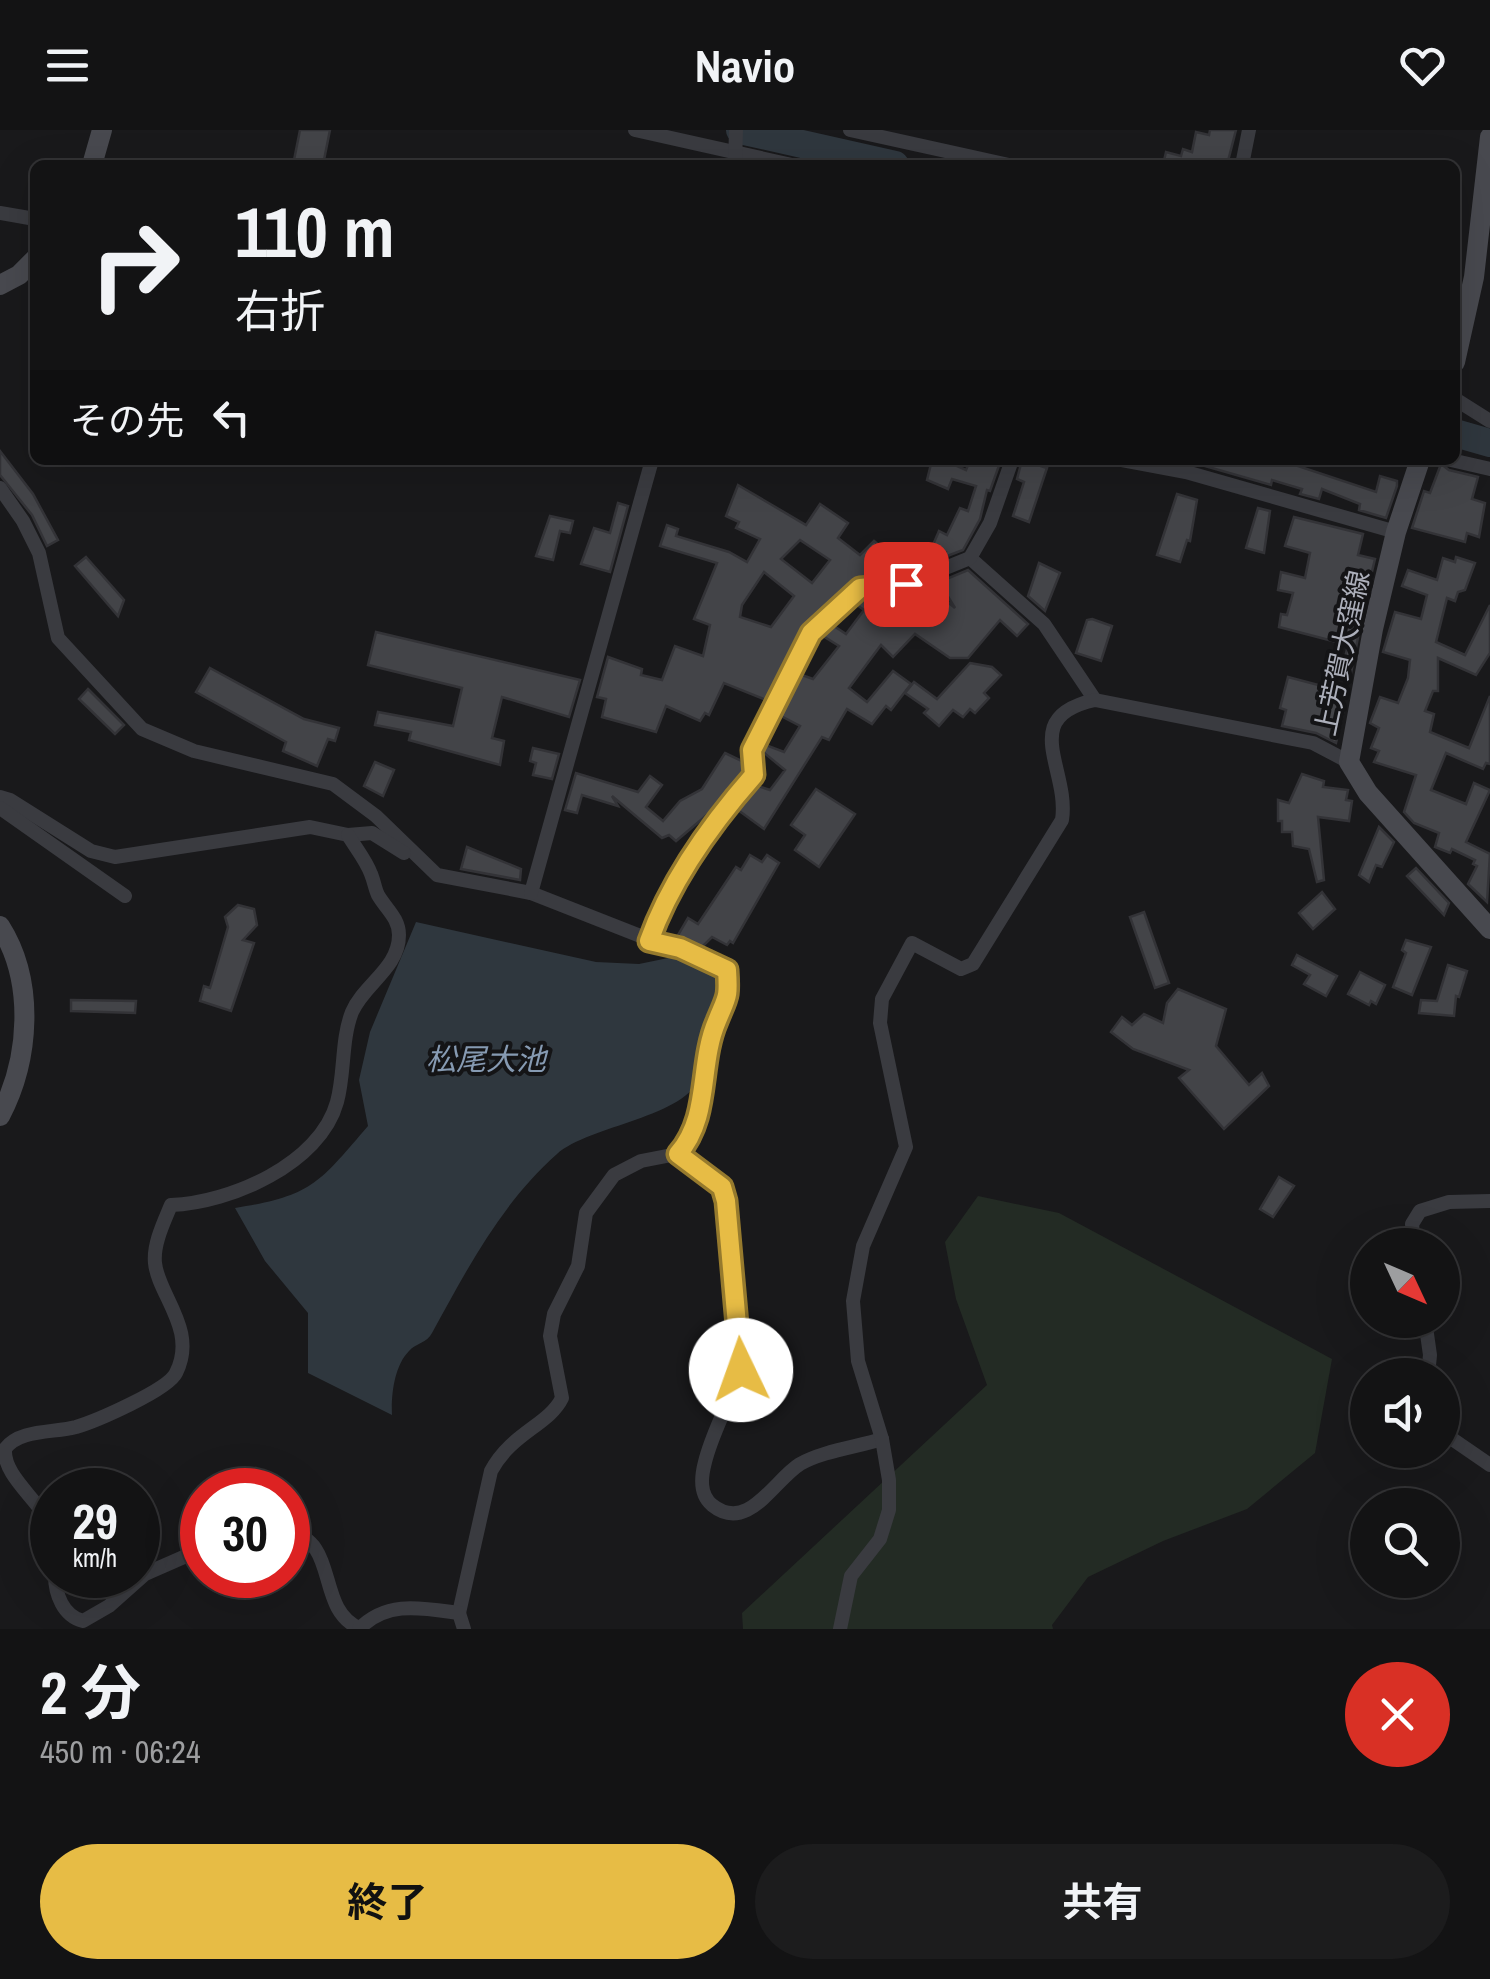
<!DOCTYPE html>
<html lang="ja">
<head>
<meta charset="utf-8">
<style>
	:root { --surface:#131314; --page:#1c1c1d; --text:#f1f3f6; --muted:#9d9ea0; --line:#323234; --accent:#e7bc45 }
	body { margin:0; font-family:"Archivo Narrow","Noto Sans JP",sans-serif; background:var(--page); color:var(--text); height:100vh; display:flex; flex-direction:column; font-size:38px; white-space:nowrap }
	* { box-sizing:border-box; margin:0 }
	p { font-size:32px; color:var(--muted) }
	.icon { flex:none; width:55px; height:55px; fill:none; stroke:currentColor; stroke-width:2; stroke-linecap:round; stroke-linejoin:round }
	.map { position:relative; height:1499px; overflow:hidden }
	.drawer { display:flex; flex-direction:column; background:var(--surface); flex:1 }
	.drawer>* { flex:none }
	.banner { position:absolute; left:30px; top:30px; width:1430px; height:305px; border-radius:15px; box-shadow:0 10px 40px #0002,0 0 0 2px var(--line); background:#131314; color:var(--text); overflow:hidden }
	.needle { width:65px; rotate:134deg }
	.buttons { position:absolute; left:1350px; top:1098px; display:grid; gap:20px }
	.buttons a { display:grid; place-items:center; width:110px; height:110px; border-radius:50%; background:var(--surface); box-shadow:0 10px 40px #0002,0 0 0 2px var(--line); font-size:50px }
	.speed { position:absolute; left:30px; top:1338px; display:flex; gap:20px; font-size:50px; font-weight:700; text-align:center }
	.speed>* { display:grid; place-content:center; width:130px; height:130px; border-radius:50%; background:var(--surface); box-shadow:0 10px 40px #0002,0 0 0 2px var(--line); line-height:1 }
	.speed small { font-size:25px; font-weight:400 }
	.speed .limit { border:15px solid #d22; background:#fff; color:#111 }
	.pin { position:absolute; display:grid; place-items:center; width:85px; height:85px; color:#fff; margin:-42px; border-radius:20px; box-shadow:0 5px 15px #0006 }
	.me { position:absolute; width:110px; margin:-55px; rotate:357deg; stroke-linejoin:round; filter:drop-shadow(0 0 8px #0008) }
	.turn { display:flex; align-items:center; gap:35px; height:210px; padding:0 40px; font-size:45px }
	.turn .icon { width:130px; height:130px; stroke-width:2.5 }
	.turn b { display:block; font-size:70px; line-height:85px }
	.then { display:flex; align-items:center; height:95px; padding:0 40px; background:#0003; gap:20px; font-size:38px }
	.round { display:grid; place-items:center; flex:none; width:105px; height:105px; border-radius:52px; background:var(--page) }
	.head { display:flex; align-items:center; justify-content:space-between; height:170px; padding:0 40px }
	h1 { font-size:60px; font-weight:700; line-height:75px }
	.button { display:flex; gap:20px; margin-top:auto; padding:20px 40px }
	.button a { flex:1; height:115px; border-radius:60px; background:var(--accent); color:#111; font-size:40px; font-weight:700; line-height:115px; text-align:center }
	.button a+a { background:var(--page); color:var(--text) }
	header { display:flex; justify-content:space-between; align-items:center; height:130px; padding:0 40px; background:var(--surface); font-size:45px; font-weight:700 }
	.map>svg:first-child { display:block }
	.green { fill:#232b24 }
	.water { fill:#2f373e }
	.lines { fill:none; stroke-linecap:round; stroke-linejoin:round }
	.river { stroke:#2f373e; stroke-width:28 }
	.building { fill:#434448; stroke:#333337; stroke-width:2.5; fill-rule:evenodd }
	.street { stroke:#3a3b40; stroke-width:14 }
	.secondary { stroke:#48494f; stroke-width:20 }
	.route-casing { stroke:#967a2d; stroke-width:25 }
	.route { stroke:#e7bc45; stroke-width:18 }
	.labels { text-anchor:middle; stroke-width:8; stroke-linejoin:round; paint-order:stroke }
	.street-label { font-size:28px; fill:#acafba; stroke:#141416 }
	.water-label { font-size:30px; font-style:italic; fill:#869ab2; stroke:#141416 }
</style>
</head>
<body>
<header><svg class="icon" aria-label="menu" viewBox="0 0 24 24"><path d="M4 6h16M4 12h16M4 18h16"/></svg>Navio<svg class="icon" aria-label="heart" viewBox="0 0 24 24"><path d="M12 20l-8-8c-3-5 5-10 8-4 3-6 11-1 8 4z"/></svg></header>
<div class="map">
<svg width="1490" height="1499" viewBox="0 0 1490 1499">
	<rect width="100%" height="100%" fill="#19191b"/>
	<!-- green -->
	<polygon class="green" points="978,1066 1059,1083 1332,1229 1315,1323 1247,1379 1163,1411 1088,1447 1052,1495 1053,1499 743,1499 742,1483 987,1255 956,1169 945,1112"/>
	<!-- water -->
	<path class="water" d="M416,792L596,832L639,834L673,827L724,850C723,870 712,881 706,899C700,913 705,930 701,945C687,988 589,995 557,1024C500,1075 469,1136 432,1203C427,1213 416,1213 409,1221C394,1236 391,1266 392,1285L308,1243V1183L265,1131L235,1078C312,1066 319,1053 368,996L359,950L370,902Z"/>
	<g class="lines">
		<!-- river -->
		<g class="river">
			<polyline points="740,0 895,35"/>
			<polyline points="1455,303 1490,313"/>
		</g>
	</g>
	<!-- building -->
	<g class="building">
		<polygon points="300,0 330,0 323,35 293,35"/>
		<polygon points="1210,0 1236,0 1227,35 1163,35 1166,22 1181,26 1183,19 1192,22 1196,2 1209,5"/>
		<polygon points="0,321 33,364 58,410 47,416 32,385 0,345"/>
		<polygon points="932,330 944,330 966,340 970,330 1001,330 990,361 987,360 980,389 963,420 929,433 945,422 932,417 939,401 947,405 960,378 968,381 976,356 952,349 948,359 927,350"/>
		<polygon points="1022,330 1047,338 1029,392 1013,386 1024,352 1017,349"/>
		<polygon points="1184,330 1280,330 1376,362 1380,346 1397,351 1397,356 1386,388 1359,380 1360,374 1322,359 1319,369 1300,364 1302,359 1272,350 1271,355"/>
		<polygon points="1441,334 1449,340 1478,347 1472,369 1485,373 1479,407 1467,403 1465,412 1412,398 1424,361 1430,363"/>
		<path d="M738,355L806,395L820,374L848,393L838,408L860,425L874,411L910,441L853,450L802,498L766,570L724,553L709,585L705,583L700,591L666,576L656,602L602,587L606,569L597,567L608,527L642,539L641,545L662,550L675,516L703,526L710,495L694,489L717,433L660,416L667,395L678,399L676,406L729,422L747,432L760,409L736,398L739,392L726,386ZM800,410L830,430L812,453L781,429ZM764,442L794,466L771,497L740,487L742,475Z"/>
		<polygon points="1177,364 1197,370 1190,411 1187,410 1180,432 1157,425"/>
		<polygon points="618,373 628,376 610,442 581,434 594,398 610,403"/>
		<polygon points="1258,378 1270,381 1264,423 1246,418"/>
		<polygon points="550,386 573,391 570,403 560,401 553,430 536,426"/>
		<polygon points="1294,387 1363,404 1358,425 1375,429 1369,454 1354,451 1347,478 1363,482 1351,543 1342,540 1348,515 1279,497 1281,484 1287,485 1293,463 1278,460 1281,442 1305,448 1310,423 1285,416"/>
		<polygon points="86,427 124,470 118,486 75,436"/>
		<polygon points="1456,427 1475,433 1465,460 1458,462 1455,471 1447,468 1436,512 1465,525 1490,475 1490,523 1476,545 1438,528 1438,561 1433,561 1425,581 1434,584 1430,602 1469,618 1490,566 1490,634 1486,633 1483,639 1446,623 1431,660 1466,674 1474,653 1490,660 1466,712 1490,724 1487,772 1468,754 1477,736 1473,734 1475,730 1452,719 1450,723 1435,717 1439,703 1414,693 1404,682 1416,645 1374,632 1379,621 1371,618 1379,598 1370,593 1380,567 1398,573 1408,548 1410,530 1383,522 1395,482 1421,489 1427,465 1402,456 1408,440 1437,450 1443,428 1455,432"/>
		<polygon points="1039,433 1060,443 1045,481 1028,466"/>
		<polygon points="968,440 1028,494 1017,506 1000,490 968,528 950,528 915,504 893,527 881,515 849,558 867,572 893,541 911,554 891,580 886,576 872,594 847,579 829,610 822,607 764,699 738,680 758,656 770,660 785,640 763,622 766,615 784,622 800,596 781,586 802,545 813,549 839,516 823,506 834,496 846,504 864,480 857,475 865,468 907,464 928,456 955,478 939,452"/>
		<polygon points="1092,489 1112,496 1101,531 1076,523 1087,490"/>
		<polygon points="376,502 580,550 569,587 502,567 492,608 504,611 500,635 409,610 411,602 375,595 378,582 453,596 462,558 368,535"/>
		<polygon points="970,533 992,537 1001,545 984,563 989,568 975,583 970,579 963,587 953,580 939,596 924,583 928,579 905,563 914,552 937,569"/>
		<polygon points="210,538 304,589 339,598 335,611 328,609 317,636 283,621 286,612 196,562"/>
		<polygon points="1288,547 1322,556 1324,549 1342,556 1339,578 1344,579 1336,613 1316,603 1282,596 1286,580 1280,578"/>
		<polygon points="88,559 124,595 115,604 79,569"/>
		<polygon points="533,618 559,624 552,649 533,645 536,633 530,631"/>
		<polygon points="725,623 742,631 743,641 708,684 676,711 669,705 662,708 612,666 618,676 582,665 577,683 565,680 576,643 638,662 650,646 662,655 646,677 663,691 680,671 702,659"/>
		<polygon points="375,632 394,640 383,666 364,656"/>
		<polygon points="1302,644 1324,651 1323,657 1348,660 1346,670 1352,671 1349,691 1318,687 1324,750 1317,752 1309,719 1293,716 1292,702 1282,702 1282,691 1278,691 1278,670 1289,673"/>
		<polygon points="816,659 855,684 819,737 795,720 805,705 791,695"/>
		<polygon points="1379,697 1394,712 1382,737 1376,735 1369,752 1359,745"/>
		<polygon points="467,717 521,739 520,750 461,739"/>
		<polygon points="750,725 762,732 767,725 779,733 733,813 730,811 727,815 712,807 701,818 678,805 688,788 698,794 736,737 741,740"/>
		<polygon points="1416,738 1449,773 1444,785 1407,746"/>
		<polygon points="1322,762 1335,779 1313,799 1299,783"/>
		<polygon points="238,775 254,779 257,795 243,810 254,813 231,881 200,871 204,856 210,858 214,845 228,797 225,787"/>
		<polygon points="1144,782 1169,853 1155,858 1130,787"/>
		<polygon points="1406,810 1431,817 1412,865 1393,857 1406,823 1402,820"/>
		<polygon points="1297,825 1337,846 1326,866 1304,854 1310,845 1292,835"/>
		<polygon points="1448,835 1467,841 1459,867 1456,866 1454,886 1419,883 1421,870 1437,871"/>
		<polygon points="1360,842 1385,855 1376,874 1371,871 1369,875 1348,864"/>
		<polygon points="1178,859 1226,879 1216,916 1249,955 1262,943 1269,956 1224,999 1179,948 1189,940 1133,919 1111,902 1122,887 1132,895 1144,884 1163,893 1167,873"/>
		<polygon points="71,870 136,871 135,883 71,881"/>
		<polygon points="1279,1047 1294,1056 1273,1087 1260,1079"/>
	</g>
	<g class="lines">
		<!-- street -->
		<g class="street">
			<polyline points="635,0 792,35"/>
			<polyline points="850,0 1009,35"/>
			<polyline points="735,35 736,0"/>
			<polyline points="1242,35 1249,0"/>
			<polyline points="0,83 35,89"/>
			<polyline points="1455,269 1490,291"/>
			<polyline points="1122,330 1186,342 1396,402"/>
			<polyline points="1451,330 1490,339"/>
			<path d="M0,358L23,391L39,423L58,508L142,599L194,621L333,654L376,686L437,745L531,763L727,840L725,879L717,890L705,962L689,1011L677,1024L641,1031L614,1045L586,1083L578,1136L554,1184L550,1206L562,1268C549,1295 511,1303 491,1341L459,1483"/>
			<polyline points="970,428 1044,494 1095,570"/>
			<polyline points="0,667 10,670 91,721 115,727 310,697 348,705 372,703 404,723"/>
			<polyline points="0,678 125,766"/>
			<polyline points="531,763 652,330"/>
			<path d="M649,811C671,749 710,694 754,645L752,620L811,503L860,458L906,454L970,428L990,393L1012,330"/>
			<path d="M677,1024L722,1057L742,1215C741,1258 715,1291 705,1332C701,1347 699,1364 712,1375C748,1404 774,1350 800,1334C823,1321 857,1317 882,1309"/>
			<polyline points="1414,1115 1412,1094 1420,1081 1449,1072 1490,1071"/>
			<polyline points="1425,1190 1430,1225 1428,1245"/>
			<polyline points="1442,1302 1490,1335"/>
			<path d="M52,1400C43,1372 3,1348 5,1319C19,1299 54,1303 76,1297C96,1291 168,1260 176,1243C198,1200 158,1165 155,1133C153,1114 164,1092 171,1075C230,1073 320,1034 337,972C345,943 341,910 352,882C364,854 399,838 399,805C399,788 386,779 378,765C375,759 374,751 371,744C366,730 355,717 348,705"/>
			<path d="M288,1402C340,1411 315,1478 359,1498"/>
			<path d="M55,1445C55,1464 63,1486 83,1491L109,1476L145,1444L202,1419"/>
			<path d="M359,1499C387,1470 422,1478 459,1483L464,1499"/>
			<path d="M840,1499L851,1446L880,1409L889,1380V1350L882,1309L858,1231L853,1171L863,1116L906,1017L880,893L882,869L912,813L961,839L973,834L1062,690C1070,639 1017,587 1095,570L1313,613L1349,632"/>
		</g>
		<!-- secondary -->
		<g class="secondary">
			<polyline points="92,35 102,0"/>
			<polyline points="0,155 19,145 35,129"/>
			<polyline points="1455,232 1474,147 1490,7"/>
			<polyline points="1420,330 1396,402 1373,499 1349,632 1368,663 1490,799"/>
			<path d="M0,796C35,851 30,929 0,986"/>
		</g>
	</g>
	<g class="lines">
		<!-- route casing -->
		<g class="route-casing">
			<path id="route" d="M741,1240L726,1071L722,1057L678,1024C711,986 698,935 717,891C727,866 729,869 727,840L680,818L649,811C671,749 711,694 754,645L752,620L811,503L860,458L906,454"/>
		</g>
		<!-- route -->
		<use href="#route" class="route"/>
	</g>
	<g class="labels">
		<!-- street labels -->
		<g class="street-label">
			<text transform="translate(1342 523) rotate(-78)" y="10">上芳賀大窪線</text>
		</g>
		<!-- water labels -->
		<g class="water-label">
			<text x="486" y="940">松尾大池</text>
		</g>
	</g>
</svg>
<div class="buttons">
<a><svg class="needle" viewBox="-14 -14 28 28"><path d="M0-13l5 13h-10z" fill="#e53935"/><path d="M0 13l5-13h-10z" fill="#9d9ea0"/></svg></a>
<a><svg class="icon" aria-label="sound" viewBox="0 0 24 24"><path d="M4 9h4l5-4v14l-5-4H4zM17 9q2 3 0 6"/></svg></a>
<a><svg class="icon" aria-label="search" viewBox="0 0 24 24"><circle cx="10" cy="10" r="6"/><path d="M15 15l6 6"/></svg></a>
</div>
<div class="speed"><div>29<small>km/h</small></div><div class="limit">30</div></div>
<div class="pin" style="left:906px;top:454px;background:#d93025"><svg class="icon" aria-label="arrive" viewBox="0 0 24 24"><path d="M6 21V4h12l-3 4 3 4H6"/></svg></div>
<svg class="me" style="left:741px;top:1240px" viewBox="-20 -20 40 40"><circle r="19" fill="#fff"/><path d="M0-13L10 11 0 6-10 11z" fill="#e7bc45"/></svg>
<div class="banner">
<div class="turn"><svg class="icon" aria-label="right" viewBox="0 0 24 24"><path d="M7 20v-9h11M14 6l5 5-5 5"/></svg><div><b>110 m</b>右折</div></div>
<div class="then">その先<svg class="icon" aria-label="left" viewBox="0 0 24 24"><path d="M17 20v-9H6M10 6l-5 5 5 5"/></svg></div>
</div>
</div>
<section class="drawer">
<div class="head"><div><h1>2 分</h1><p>450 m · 06:24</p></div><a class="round" style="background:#d93025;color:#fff"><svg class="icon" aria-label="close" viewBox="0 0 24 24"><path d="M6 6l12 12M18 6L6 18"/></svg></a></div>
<div class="button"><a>終了</a><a>共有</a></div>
</section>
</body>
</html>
